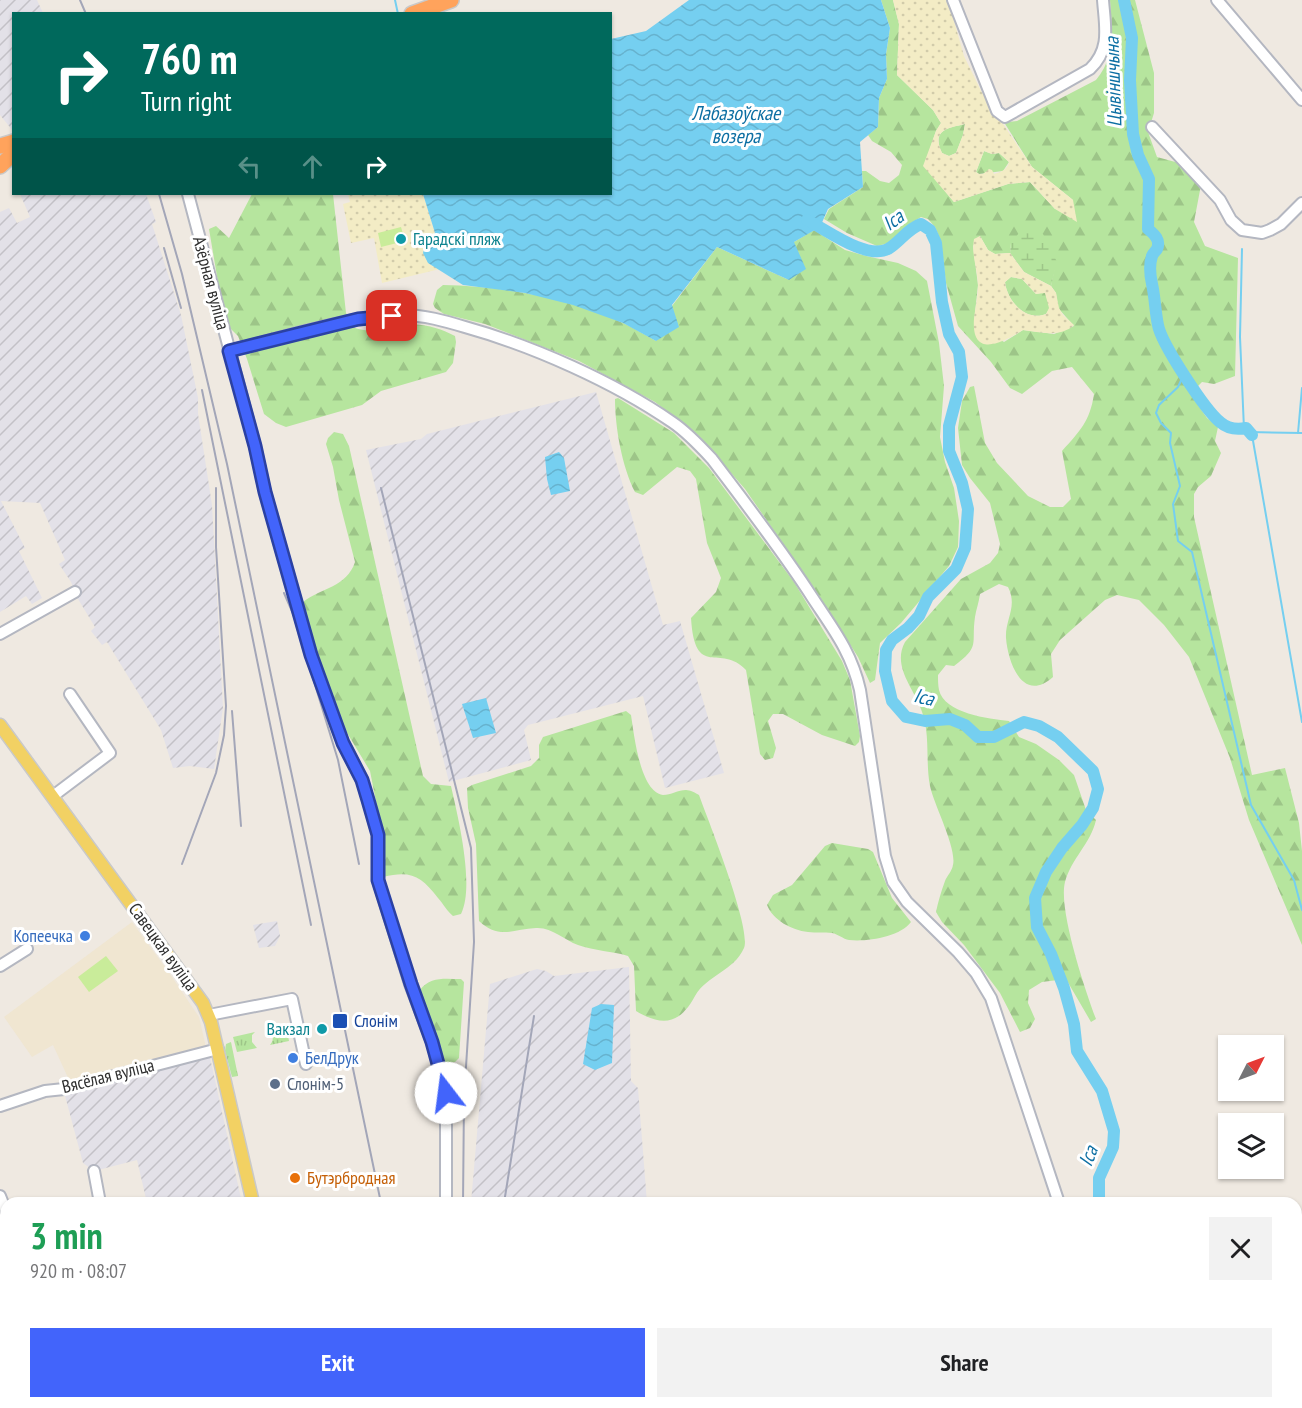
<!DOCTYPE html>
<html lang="en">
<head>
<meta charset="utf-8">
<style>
	:root { --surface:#fff; --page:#f2f2f2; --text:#202124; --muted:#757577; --accent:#4264fb }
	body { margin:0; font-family:"PT Sans Narrow",sans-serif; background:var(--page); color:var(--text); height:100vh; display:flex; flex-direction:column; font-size:22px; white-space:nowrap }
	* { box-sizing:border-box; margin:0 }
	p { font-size:20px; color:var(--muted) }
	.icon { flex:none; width:33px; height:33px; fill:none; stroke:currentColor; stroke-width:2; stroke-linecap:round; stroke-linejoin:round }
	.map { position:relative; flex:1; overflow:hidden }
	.details { position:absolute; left:0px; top:1197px; width:1302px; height:212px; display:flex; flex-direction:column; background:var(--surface); border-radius:18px 18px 0 0; box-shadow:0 2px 4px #0004 }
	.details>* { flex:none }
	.banner { position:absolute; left:12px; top:12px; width:600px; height:183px; border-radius:0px; box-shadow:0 2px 4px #0004; background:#00695c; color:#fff; overflow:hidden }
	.needle { width:39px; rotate:48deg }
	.buttons { position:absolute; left:1218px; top:1035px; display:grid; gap:12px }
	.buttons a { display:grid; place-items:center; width:66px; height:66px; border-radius:0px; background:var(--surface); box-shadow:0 2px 4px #0004; font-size:30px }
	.pin { position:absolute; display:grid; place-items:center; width:51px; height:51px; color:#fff; margin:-26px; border-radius:12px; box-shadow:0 3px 9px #0006 }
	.me { position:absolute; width:66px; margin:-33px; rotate:345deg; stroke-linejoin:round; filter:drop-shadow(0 0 4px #0008) }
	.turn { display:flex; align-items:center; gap:21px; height:126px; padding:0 30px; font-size:27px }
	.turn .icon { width:78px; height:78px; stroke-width:2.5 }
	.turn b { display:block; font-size:42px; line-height:51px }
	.lanes { display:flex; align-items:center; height:57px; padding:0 30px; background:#0003; justify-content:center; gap:30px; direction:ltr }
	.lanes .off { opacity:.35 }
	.round { display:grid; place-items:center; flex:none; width:63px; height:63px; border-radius:0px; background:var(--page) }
	.headline { display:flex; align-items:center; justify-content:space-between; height:102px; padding:0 30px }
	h1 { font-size:36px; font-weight:600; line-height:45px; color:#1e9e55 }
	.button { display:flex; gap:12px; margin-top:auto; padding:12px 30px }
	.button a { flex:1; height:69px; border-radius:0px; background:var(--accent); color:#fff; font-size:24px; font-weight:600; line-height:69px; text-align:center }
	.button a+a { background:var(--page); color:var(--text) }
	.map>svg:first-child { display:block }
	.industrial { fill:url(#industrial-furrows) }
	.education { fill:#f0e6d1 }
	.grass { fill:url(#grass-tufts) }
	.forest { fill:url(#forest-firs); fill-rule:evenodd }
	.wetland { fill:url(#wetland-marsh) }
	.sand { fill:url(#sand-dots); fill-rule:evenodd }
	.pitch { fill:#c9ec9a }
	.water { fill:url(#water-waves) }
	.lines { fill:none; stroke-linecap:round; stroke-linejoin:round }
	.stream { stroke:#75cff0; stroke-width:2 }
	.river { stroke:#75cff0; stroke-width:12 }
	.minor-casing { stroke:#b4b7c1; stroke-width:14 }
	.major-casing { stroke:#c9c9c9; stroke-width:15 }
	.highway-casing { stroke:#c9c9c9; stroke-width:18 }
	.minor { stroke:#fff; stroke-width:10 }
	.major { stroke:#f2d163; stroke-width:12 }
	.highway { stroke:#ffa35c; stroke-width:15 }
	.rail { stroke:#a3a6b8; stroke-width:2 }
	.route-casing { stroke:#2b41a3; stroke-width:15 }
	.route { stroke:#4264fb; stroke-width:10 }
	.culture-dot { fill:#0f9aa8; stroke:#fff; stroke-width:2 }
	.shop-dot { fill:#3f7fe0; stroke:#fff; stroke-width:2 }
	.transit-dot { fill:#1a4fb4; stroke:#fff; stroke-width:2 }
	.service-dot { fill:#5c6f8a; stroke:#fff; stroke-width:2 }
	.food-dot { fill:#e8710a; stroke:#fff; stroke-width:2 }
	.labels { text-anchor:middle; stroke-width:6; stroke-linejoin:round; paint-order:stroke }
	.culture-label { font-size:18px; fill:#0d838f; stroke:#fff; text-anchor:start }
	.street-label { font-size:18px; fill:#2e2e2e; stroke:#fff }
	.shop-label { font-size:18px; fill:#366cbe; stroke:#fff; text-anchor:end }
	.transit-label { font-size:18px; fill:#164399; stroke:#fff; text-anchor:start }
	.service-label { font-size:18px; fill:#4e5e75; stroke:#fff; text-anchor:start }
	.food-label { font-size:18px; fill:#c56008; stroke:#fff; text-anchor:start }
	.water-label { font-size:20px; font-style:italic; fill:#0d6fa3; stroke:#fff }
</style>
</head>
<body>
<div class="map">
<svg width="1302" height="1408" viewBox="0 0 1302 1408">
	<defs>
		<pattern id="industrial-furrows" width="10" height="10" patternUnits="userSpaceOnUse" patternTransform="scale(1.5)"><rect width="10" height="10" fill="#e3e1e8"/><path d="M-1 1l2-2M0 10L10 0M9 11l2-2" fill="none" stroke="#c3c1c7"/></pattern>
		<pattern id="grass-tufts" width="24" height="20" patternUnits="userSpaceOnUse" patternTransform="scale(1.5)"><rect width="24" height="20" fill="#b6e59e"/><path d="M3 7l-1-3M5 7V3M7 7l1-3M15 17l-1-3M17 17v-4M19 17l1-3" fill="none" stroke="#9dc588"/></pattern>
		<pattern id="forest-firs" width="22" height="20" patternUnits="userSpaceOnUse" patternTransform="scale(1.5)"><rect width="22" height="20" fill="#b6e59e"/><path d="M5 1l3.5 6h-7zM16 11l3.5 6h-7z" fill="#9dc588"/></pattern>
		<pattern id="wetland-marsh" width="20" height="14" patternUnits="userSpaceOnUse" patternTransform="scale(1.5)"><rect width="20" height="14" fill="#b6e59e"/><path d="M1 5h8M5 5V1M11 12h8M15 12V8" fill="none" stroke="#9dc588"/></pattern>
		<pattern id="sand-dots" width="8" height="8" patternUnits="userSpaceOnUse" patternTransform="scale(1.5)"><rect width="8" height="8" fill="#f3ecc5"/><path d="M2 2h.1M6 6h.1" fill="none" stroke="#d1cbaa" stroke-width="1.8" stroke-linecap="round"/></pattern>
		<pattern id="water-waves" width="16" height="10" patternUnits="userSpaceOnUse" patternTransform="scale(1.5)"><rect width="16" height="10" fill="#75cff0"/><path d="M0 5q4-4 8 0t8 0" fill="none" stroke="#66b2ce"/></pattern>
	</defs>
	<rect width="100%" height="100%" fill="#efe9e1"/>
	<!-- industrial -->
	<g class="industrial">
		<polygon points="0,0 37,0 43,13 14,14 13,131 0,115"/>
		<polygon points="20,194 146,194 156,222 152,224 181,315 198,398 198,414 212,505 223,708 214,769 190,766 173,768 161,730 107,642 102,645 91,631 95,627 78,599 71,582 59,564 65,560 40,503 1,501 25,548 19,551 42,598 32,604 26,596 0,612 0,212 9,208 17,223 30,217"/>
		<polygon points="596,392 663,625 680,621 724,773 665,788 643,696 528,725 524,730 531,760 449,782 366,450 421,439 427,434"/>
		<polygon points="277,921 280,936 275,946 259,948 253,925"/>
		<polygon points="629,967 631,1081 638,1088 647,1203 471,1203 490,984 537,969 546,971 554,976"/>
		<polygon points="209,1053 242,1203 147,1203 137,1160 94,1171 83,1163 64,1092"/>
		<polygon points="347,1402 412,1403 414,1408 347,1408 344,1406"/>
		<polygon points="513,1403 586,1403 580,1408 529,1408"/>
		<polygon points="634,1403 685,1403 689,1408 636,1408"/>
	</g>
	<!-- education -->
	<polygon class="education" points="132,922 170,974 199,1017 206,1047 70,1082 53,1045 32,1057 4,1017"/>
	<!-- grass -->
	<g class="grass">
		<path d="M286,1026L289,1041L270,1045C275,1039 273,1034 267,1030Z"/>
		<polygon points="255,1032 252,1035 252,1042 257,1048 237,1052 233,1037"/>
		<polygon points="231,1042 238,1076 232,1077 225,1051 226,1044"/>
	</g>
	<!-- forest -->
	<g class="forest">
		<path d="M881,0H893L899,24L897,75L933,110L941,123L936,131L924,166L954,202L1008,184L1030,182L1055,209L1073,200L1032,167L1002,119L1008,122L1017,121L1096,80C1116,56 1112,29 1110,0H1135L1154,73V113L1148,132L1157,157L1179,163L1201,185L1194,222L1205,246L1238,258L1235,376L1214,384L1202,382L1196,388L1193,398L1207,418L1218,427L1215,441L1221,453L1211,476L1198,487L1194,494V517L1252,775L1285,768L1299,823L1302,851V945L1249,820L1230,758L1189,657L1164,625L1139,600L1117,595L1105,600L1060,640L1051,654L1053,677C1023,704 1008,663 1006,638C1005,619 1018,607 1008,587L999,584L980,594C979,602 976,610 975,617C971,645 981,646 954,666L946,665L938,675C938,680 938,685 939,690C944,713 989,719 1009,721L1019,737L1036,744L1059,760L1074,775L1086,810L1096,820C1091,843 1071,859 1065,882C1058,909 1085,990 1096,1019L1091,1022L1066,979L1042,982L1029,990L1028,1003L1035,1019L1030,1028L1020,1032L1000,993L964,945L942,922L936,912C938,902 941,892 945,881C947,876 952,871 953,865C957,848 934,805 930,786C925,760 931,734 921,709C913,687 892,666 905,642L961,579L990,563L998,553L1000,544L990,503L970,478L962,465L958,428L962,401L970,387L974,386L985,443L997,463L1028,496L1050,507H1063L1071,499L1062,451C1080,431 1090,421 1094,394L1072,367L1052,371L1022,394L1010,388L991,362L958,326L946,283L941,241L935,227L928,219L921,217L908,225L889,243L877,246L847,233L824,219L829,209L863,187L862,171H866L880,181L889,183L899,175L902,165L891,152L872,141L868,135L878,127L879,98L887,79L886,54L890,28ZM980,236L988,250L995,254L1010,253L1011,243L1056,262L1051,286L1056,293L1058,308L1074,326L1054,334L1023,330L1004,342L974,322L978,285L973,246Z"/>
		<path d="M965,124L963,135L956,153L949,156L942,153C931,129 949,128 965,124Z"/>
		<polygon points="984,151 992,154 999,153 1009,162 1003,171 979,174 976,172"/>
		<path d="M252,194H333L346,313L355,328C371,334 391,327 408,325C424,323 441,329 455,336L456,342L453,363L446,372L381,391L362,405L286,427L276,423L264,414L247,359L238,336L229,327L220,294L209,229L216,226L229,238Z"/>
		<path d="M814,230L845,250L866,256L898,263L916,271L927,281L939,343L944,386L940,437L945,462L954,488L959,521L958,547L949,566L901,623L880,643L875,680L870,683L858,657L815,590L745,489L698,435L655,402L579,361L485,324L444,314L435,308L433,304L437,290L443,285C503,286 569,298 623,323C634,328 645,335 656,341L672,306L717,247L789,280L794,242Z"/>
		<path d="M1011,277L1022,279L1036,294L1045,292L1050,308L1046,314C1026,322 1007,301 1005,282Z"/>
		<path d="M618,398L674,433L709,468L794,582L842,661L850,680L860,736L859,742L855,746L822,735L783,714H773L768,721L776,748L773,758L765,760L760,754L746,670C720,642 695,681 691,618L716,592L721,578L707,543L696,479L690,471L677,467L643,495L635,492C622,467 615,427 615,399Z"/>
		<path d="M334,432L343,434L349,446L423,776L431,784L451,786C458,817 475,886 461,914L453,916C447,911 444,905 438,898C421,876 411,870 383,877L382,832L370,771L346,731L317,659L303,602C321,588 347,587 355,562L339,500L333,467L326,444L328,438Z"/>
		<path d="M626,711L631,715C634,734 640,792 663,795C671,795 678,790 686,790C690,790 696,793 699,795C708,820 752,929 744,948C734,971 707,975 695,996C680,1024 663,1027 636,1011L634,966L628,956C612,951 595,951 578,945C564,940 552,927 536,928C513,929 499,940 479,921L476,844L468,808L467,788L472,785L531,766L539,758V745L543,737Z"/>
		<path d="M832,843L868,849L873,852L892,898L911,922C900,937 867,942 849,940C843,939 838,934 832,933C824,932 816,933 808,932C791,930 773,920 767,905L773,895L792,885L825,846Z"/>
		<path d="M461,979L464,982L459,1058L455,1062L446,1063L441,1059L420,990C430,976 445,979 461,979Z"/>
	</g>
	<!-- wetland -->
	<polygon class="wetland" points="1019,233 1043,234 1057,262 1051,286 1024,272 1010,253 1011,243"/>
	<!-- sand -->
	<g class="sand">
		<path d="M893,0H948L964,56L981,91L1032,167L1073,200L1077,222L1055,209L1030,182L1008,184L954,202L923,166L936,131L941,123L933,110L897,75L899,24ZM965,124L963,135L956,153L949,156L942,153C931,130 948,128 965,124ZM984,151L992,154L999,153L1009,162C1007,170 1001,172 994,174L992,170L989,169L983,174H979L976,172Z"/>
		<polygon points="348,194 423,194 435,233 428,263 440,269 382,283 374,238 351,243 343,204 350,202"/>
		<path d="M980,236L988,250L995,254L1010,253L1024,272L1051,286L1056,293L1059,308L1063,315L1074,325C1060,338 1040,332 1023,330C1004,342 971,360 974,319C975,308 978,297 978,286C978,270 971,255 974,239ZM1011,277L1022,279L1036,294L1045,293L1049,308L1046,314C1026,322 1007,301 1005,282Z"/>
	</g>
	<!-- pitch -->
	<g class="pitch">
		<polygon points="401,227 405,241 381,247 378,233"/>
		<polygon points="106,956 118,971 89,992 78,977"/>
	</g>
	<!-- water -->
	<g class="water">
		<polygon points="689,0 881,0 890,28 886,54 887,79 879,98 878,127 860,142 863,187 828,209 820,227 794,242 806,269 789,280 717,247 672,305 679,327 656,341 623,323 573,305 525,293 463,285 428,263 423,253 427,239 435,233 423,194 610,194 611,39 646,31"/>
		<polygon points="559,452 564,458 570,491 551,495 547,479 545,457"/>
		<polygon points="486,698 496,733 473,738 462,704"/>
		<polygon points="601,1004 614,1005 612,1063 595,1070 583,1064 592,1008"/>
	</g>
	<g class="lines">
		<!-- stream -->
		<g class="stream">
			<polyline points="395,0 398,14"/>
			<polyline points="1242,249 1240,337 1244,429"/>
			<polyline points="1184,374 1178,387 1159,405 1156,413 1161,423 1171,433 1170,443 1180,486 1173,504 1178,541 1192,552 1251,805 1294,880 1302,910"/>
			<polyline points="1250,432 1302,433"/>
			<polyline points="1298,433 1302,388"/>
			<polyline points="1252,435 1302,722"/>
		</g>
		<!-- river -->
		<g class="river">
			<path d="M1124,0L1132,38L1130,80L1133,134L1138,155L1149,179L1148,229C1154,234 1161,240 1157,249C1156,251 1153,253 1152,256C1149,265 1150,275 1152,284C1155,297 1155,311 1158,325C1161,343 1205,410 1220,422C1228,429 1236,430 1246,428L1252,435"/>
			<path d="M807,220C827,230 866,260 888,249C900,242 907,229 921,224L930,230L936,243L942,302L949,334L959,352L962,377L949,426V451L962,483L968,509L965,548L956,569L928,597L919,616L908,628L892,640L886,650L885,671L892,701L906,717L925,721L950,719L965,725L978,737H994L1024,722L1039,726L1058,737L1093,771L1098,789L1093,808L1082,825L1062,848L1046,872L1035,898L1037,927L1051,954L1064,988L1074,1024L1077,1051L1102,1091L1114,1131L1113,1147L1099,1178V1203"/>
			<polyline points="1226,1402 1227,1408"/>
		</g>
		<!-- minor casing -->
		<g class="minor-casing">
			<g id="minor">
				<path d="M953,0L997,111L1005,117L1090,69C1111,49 1105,27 1103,0"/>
				<polyline points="1217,0 1302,100"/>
				<polyline points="1152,127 1220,200 1231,220 1242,230 1262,233 1270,230 1281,224 1302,203"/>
				<polyline points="188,194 255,446 265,492 311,655 343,743 362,780 368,800 378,835 378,880 410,984 432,1042 446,1093 446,1203"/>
				<path d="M229,351C285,337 344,317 403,315C424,315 445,321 465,327C533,346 614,382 672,422C687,432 700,446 712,459C746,504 781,549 812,597C833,629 851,651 860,690L885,856L893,882L907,902L958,952L976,973L991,998L1059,1203"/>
				<polyline points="0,634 75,592"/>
				<polyline points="53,796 110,753 70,694"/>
				<polyline points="0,966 27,949"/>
				<polyline points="209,1015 292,999 306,1064"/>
				<polyline points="0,1106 45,1091 64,1089 218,1049"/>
				<polyline points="94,1171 100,1203"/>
				<polyline points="0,1196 6,1211"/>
				<polyline points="0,1315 6,1312"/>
				<polyline points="0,1382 6,1396"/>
				<polyline points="91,1402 93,1408"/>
				<polyline points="177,1402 179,1408"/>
				<polyline points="318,1402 328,1408"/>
				<polyline points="451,1402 451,1408"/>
				<polyline points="695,1402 698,1408"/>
				<polyline points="1124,1402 1126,1408"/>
				<polyline points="593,1408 599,1402"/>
				<polyline points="825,1408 831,1402"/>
			</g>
		</g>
		<!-- major casing -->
		<g class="major-casing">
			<g id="major">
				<polyline points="0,725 203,1003 211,1022 253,1203"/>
				<polyline points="278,1408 289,1402"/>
			</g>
		</g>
		<!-- highway casing -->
		<g class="highway-casing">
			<g id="highway">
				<polyline points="412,14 451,0"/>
				<polyline points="0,146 14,142"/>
				<polyline points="0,166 14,153"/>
			</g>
		</g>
		<!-- minor -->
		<use href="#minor" class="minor"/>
		<!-- major -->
		<use href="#major" class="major"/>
		<!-- highway -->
		<use href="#highway" class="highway"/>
		<!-- rail -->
		<g class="rail">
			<polyline points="80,0 86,14"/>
			<polyline points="159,194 182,274 227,464 381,1203"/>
			<polyline points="164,248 181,308"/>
			<polyline points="202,390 311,925"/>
			<polyline points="381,488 471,848 474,942 464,1098 463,1203"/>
			<polyline points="284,593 294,616 338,760 359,864"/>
			<polyline points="232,711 241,826"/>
			<polyline points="182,864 216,773 224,735 226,706 216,547 216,488"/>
			<polyline points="504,1203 534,1016"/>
			<polyline points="417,1402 418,1408"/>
			<polyline points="459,1402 459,1408"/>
			<polyline points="475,1408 476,1402"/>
		</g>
	</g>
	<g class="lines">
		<!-- route casing -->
		<g class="route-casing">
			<polyline id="route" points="392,316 358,319 229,351 255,446 265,492 311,655 343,743 362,780 368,800 378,835 378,880 411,984 432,1042 446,1093"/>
		</g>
		<!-- route -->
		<use href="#route" class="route"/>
	</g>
	<!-- markers -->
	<g class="culture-dot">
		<circle cx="401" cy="239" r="6"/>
		<circle cx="322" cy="1029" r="6"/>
	</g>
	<g class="shop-dot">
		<circle cx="85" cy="936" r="6"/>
		<circle cx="293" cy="1058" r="6"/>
	</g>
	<rect class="transit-dot" x="332" y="1013" width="16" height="16" rx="3"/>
	<circle class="service-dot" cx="275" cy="1084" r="6"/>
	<circle class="food-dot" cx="295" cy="1178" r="6"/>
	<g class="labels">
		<!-- culture labels -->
		<g class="culture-label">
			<text x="413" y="245">Гарадскі пляж</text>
			<text x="310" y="1035" text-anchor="end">Вакзал</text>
		</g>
		<!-- street labels -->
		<g class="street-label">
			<text transform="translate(211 283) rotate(75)" y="6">Азёрная вуліца</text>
			<text transform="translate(163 947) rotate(54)" y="6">Савецкая вуліца</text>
			<text transform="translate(108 1076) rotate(-14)" y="6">Вясёлая вуліца</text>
		</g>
		<!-- shop labels -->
		<g class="shop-label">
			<text x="73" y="942">Копеечка</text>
			<text x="305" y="1064" text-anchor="start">БелДрук</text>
		</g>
		<!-- transit labels -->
		<g class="transit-label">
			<text x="354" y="1027">Слонім</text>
		</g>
		<!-- service labels -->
		<g class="service-label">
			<text x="287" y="1090">Слонім-5</text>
		</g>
		<!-- food labels -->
		<g class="food-label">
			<text x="307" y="1184">Бутэрбродная</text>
		</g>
		<!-- water labels -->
		<g class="water-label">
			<text transform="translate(1113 82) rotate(-92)" y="7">Цывіншчына</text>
			<text x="736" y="120">Лабазоўскае<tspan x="736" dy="23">возера</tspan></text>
			<text transform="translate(893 220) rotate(-36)" y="7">Іса</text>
			<text transform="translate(924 697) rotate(13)" y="7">Іса</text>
			<text transform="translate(1088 1156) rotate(-69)" y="7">Іса</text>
		</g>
	</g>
</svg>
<div class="buttons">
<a><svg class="needle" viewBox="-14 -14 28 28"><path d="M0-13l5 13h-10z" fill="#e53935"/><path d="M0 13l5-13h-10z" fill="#757577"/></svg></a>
<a><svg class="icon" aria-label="layers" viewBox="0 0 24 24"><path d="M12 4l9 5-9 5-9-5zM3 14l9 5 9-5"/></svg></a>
</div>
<div class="pin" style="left:392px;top:316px;background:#d93025"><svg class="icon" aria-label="arrive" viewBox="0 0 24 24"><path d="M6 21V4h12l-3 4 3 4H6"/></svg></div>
<svg class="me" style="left:446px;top:1093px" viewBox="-20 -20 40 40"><circle r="19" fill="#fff"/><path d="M0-13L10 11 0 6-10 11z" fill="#4264fb"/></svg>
<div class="banner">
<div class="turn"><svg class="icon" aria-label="right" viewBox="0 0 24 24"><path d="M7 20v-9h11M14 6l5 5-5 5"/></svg><div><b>760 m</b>Turn right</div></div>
<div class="lanes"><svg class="icon off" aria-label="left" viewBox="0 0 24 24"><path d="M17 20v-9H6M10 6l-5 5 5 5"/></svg><svg class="icon off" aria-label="ahead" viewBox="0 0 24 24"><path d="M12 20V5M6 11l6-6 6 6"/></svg><svg class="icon" aria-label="right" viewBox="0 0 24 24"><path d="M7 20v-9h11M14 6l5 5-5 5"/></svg></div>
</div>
<section class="details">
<div class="headline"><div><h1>3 min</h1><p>920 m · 08:07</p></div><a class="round"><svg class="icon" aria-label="close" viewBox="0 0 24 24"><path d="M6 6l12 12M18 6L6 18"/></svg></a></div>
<div class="button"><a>Exit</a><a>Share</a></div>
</section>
</div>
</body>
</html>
